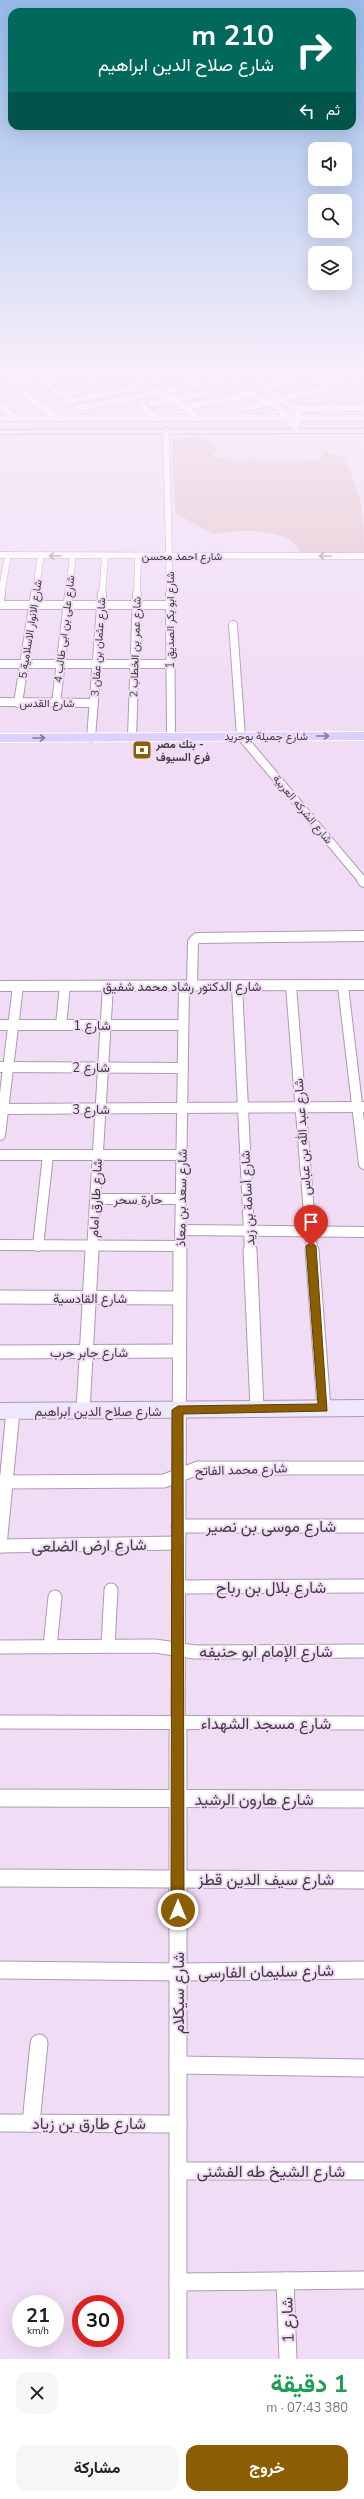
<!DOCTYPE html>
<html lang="ar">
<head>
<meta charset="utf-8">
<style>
	:root { --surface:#fff; --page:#f6f6f6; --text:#222; --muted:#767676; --accent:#8c5e03 }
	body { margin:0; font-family:"Nunito Sans",Vazirmatn,sans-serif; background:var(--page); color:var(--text); direction:rtl; height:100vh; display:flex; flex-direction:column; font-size:15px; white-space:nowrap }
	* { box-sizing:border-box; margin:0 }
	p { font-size:13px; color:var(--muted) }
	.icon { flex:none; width:22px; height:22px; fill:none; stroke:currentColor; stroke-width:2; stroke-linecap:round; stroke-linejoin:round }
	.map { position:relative; height:2359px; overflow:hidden; direction:ltr }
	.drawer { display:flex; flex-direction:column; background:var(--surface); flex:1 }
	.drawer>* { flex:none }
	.top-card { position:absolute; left:8px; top:8px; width:348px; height:122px; border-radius:12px; box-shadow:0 4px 16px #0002; direction:rtl; background:#00695c; color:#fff; overflow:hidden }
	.buttons { position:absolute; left:308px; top:142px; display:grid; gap:8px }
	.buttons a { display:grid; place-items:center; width:44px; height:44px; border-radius:8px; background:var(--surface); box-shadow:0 4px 16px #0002; font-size:20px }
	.speed { position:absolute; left:12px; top:2295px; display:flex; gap:8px; font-size:20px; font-weight:700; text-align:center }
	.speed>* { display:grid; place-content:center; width:52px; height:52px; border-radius:50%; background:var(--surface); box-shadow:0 4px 16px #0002; line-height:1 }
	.speed small { font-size:10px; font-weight:400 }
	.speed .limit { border:6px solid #d22; background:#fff; color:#111 }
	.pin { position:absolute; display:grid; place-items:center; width:34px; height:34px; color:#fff; margin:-41px -17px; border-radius:50% 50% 50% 0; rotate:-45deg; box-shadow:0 0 4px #0007 }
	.pin .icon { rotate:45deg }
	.me { position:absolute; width:44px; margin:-22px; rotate:0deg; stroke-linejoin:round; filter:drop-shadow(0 0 3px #0008) }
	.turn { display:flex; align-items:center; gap:14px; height:84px; padding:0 16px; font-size:18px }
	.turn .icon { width:52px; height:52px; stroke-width:2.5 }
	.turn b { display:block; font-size:28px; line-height:34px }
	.then { display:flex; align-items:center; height:38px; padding:0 16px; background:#0003; gap:8px; font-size:15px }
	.round { display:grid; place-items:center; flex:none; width:42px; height:42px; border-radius:12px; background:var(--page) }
	.summary { display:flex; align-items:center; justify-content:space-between; height:68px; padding:0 16px }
	h1 { font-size:24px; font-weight:700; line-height:30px; color:#1e9e55 }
	.button { display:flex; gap:8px; margin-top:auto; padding:8px 16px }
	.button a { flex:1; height:46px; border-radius:12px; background:var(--accent); color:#fff; font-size:16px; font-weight:700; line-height:46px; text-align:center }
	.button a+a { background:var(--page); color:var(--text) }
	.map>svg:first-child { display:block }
	.green { fill:#e3c3c9 }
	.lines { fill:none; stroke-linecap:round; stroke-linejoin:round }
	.street-far4-casing { stroke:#ad9ab1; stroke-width:7 }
	.street-far3-casing { stroke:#ad9ab1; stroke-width:10 }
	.street-far2-casing { stroke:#ad9ab1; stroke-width:12 }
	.street-far1-casing { stroke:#ad9ab1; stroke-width:15 }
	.street-casing { stroke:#ad9ab1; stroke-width:19 }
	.secondary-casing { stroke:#ad9ab1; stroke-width:2 }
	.primary-casing { stroke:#fff; stroke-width:2 }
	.street-far4 { stroke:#fff; stroke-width:6 }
	.street-far3 { stroke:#fff; stroke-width:8 }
	.street-far2 { stroke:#fff; stroke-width:10 }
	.street-far1 { stroke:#fff; stroke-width:13 }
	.street { stroke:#fff; stroke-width:17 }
	.secondary { fill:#eee7ff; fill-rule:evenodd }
	.primary { fill:#ddcffe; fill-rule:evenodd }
	.oneway { stroke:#a09ca0 }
	.oneway2 { stroke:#877c97 }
	.route { fill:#8c5e03; stroke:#5b3d02 }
	.labels { text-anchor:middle; stroke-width:4; stroke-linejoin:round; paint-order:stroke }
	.far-street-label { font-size:11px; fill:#413942; stroke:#f0dcf5 }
	.far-poi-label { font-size:11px; font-weight:bold; fill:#413942; stroke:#f0dcf5; text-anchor:start }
	.street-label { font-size:13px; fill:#413942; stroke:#f0dcf5 }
	.near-street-label { font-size:16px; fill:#413942; stroke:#f0dcf5 }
</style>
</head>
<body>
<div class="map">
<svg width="364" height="2359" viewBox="0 0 364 2359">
	<rect width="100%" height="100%" fill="#f0dcf5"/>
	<!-- green -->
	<path class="green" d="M202,437L212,443L218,452L211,455L224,459L319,460L324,451L343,457C362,494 364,512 364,553L317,554L299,551C290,526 233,530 213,534L175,513L172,445L174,439Z"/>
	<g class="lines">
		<!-- street-far4 casing -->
		<g class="street-far4-casing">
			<g id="street-far4">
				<polyline points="35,375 66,399"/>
				<polyline points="125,375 174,399 198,418"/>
				<polyline points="239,375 298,409 297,425"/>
				<polyline points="271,375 287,382"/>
				<polyline points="0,376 57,418"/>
				<polyline points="216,377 279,408 296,428"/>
				<polyline points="45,383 83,375"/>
				<polyline points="143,384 186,375"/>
				<polyline points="66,386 124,375"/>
				<polyline points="263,388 313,375"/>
				<polyline points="62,395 81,391"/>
				<polyline points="70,401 147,386"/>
				<polyline points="268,402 364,379"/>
				<polyline points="140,404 157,418"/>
				<polyline points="152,404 217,391"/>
				<polyline points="0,405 16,418"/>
				<polyline points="186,407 251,394"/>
				<polyline points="79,408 221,380"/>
				<polyline points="245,408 270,403"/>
				<polyline points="298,409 364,408"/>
				<polyline points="0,418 364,418"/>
				<polyline points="166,431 170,595"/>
				<polyline points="0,555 364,556"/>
				<polyline points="1,595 8,555"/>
				<polyline points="35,595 41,555"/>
				<polyline points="68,595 73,556"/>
				<polyline points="102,595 105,556"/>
				<polyline points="137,595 138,556"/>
			</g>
		</g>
		<!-- street-far3 casing -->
		<g class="street-far3-casing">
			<g id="street-far3">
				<polyline points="170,594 171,737"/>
				<polyline points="0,601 1,594"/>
				<polyline points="0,605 170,605"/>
				<polyline points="233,625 241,736 363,881"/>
				<polyline points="0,664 170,664"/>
				<polyline points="0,702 94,703"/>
				<polyline points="18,703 35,594"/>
				<polyline points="56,703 69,594"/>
				<polyline points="132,737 137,594"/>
				<polyline points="91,738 102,594"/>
			</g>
		</g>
		<!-- street-far2 casing -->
		<g class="street-far2-casing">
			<g id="street-far2">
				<polyline points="362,880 364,882"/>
				<polyline points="0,986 364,985"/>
				<polyline points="192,986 193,942 197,938 364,936"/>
				<polyline points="237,986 250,1251"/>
				<polyline points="291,986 312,1251"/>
				<polyline points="343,986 364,1164"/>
				<polyline points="0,1025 183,1025"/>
				<polyline points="61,1025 65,986"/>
				<polyline points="0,1067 183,1068"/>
				<polyline points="0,1109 364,1107"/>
				<polyline points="0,1135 18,986"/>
				<polyline points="0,1155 181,1155"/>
				<polyline points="95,1199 181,1199"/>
				<polyline points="180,1230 364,1232"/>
				<polyline points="0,1245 180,1246"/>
				<polyline points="38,1246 48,1155"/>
				<polyline points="92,1251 108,986"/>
				<polyline points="180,1251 184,986"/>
			</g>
		</g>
		<!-- street-far1 casing -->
		<g class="street-far1-casing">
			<g id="street-far1">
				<polyline points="250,1250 257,1409"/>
				<polyline points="312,1250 324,1408"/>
				<polyline points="0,1297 179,1298"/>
				<polyline points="0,1352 178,1351"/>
				<polyline points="83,1411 92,1250"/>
				<polyline points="0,1482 164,1481 198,1468 364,1468"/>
				<polyline points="178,1526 364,1526"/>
				<polyline points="0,1546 178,1543"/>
				<polyline points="0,1546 13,1411"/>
				<polyline points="178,1587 364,1586"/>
				<polyline points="108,1646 111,1590"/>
				<polyline points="0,1647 155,1646 195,1652 364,1651"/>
				<polyline points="50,1647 55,1597"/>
				<polyline points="0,1722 364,1723"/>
				<polyline points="178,1733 180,1250"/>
			</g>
		</g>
		<!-- street casing -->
		<g class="street-casing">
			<g id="street">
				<polyline points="178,1732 178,2359"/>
				<polyline points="0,1798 364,1799"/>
				<polyline points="0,1878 364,1880"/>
				<polyline points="0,1970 178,1972 364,1970"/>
				<polyline points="178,2065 364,2068"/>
				<polyline points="0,2123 178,2124"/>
				<polyline points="31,2123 39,2043"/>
				<polyline points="178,2171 364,2171"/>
				<polyline points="285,2281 288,2359"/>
				<polyline points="178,2282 364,2280"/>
			</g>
		</g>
		<!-- secondary casing -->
		<g class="secondary-casing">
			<g id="secondary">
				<polygon points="364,429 364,433 0,434 0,430"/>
				<polygon points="364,1400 364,1416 0,1419 0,1403"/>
			</g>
		</g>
		<!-- primary casing -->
		<g class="primary-casing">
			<polygon id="primary" points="364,732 364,740 0,742 0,734"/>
		</g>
		<!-- street-far4 -->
		<use href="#street-far4" class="street-far4"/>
		<!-- street-far3 -->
		<use href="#street-far3" class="street-far3"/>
		<!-- street-far2 -->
		<use href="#street-far2" class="street-far2"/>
		<!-- street-far1 -->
		<use href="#street-far1" class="street-far1"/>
		<!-- street -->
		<use href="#street" class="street"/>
		<!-- secondary -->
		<use href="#secondary" class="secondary"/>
		<!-- primary -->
		<use href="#primary" class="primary"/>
	</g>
	<!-- one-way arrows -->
	<defs><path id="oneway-shaft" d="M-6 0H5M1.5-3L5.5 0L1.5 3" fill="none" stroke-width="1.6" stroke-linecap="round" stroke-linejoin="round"/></defs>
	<g class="oneway">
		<use href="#oneway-shaft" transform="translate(55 556) rotate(-180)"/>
		<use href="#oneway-shaft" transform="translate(325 556) rotate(180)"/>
	</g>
	<g class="oneway2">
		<use href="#oneway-shaft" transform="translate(323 736)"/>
		<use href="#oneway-shaft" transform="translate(39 738)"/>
	</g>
	<!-- sky -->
	<linearGradient id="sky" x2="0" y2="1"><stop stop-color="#95baea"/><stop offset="0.53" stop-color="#f8effa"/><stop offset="1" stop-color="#f8effa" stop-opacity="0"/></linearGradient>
	<rect width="364" height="705" fill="url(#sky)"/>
	<!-- route -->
	<polygon class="route" points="311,1242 316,1246 327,1411 183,1414 184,1910 182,1914 178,1916 173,1914 171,1910 172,1410 178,1406 318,1404 306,1246"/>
	<!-- icons -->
	<defs>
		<g id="bank-square" transform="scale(1)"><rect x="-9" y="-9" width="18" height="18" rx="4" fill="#8c5e03" stroke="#f0dcf5"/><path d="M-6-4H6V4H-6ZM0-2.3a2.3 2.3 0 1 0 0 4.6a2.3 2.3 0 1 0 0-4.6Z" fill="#fff"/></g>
	</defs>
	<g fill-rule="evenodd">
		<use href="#bank-square" x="142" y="750"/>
	</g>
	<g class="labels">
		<!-- far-street labels -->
		<g class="far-street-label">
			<text x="182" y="560">شارع احمد محسن</text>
			<text transform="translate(170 620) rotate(-90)" y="4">شارع ابو بكر الصديق 1</text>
			<text transform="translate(30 629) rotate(-81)" y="4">شارع الانوار الاسلامية 5</text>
			<text transform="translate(64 629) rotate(-83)" y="4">شارع على بن ابى طالب 4</text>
			<text transform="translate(98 647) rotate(-86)" y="4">شارع عثمان بن عفان 3</text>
			<text transform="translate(135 647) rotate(-88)" y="4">شارع عمر بن الخطاب 2</text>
			<text x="47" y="707">شارع القدس</text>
			<text x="266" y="740">شارع جميلة بوحريد</text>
			<text transform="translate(303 809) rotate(50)" y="4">شارع الشركه العربية</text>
		</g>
		<!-- far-poi labels -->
		<g class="far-poi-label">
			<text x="156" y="748">بنك مصر -<tspan x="156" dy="13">فرع السيوف</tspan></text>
		</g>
		<!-- street labels -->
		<g class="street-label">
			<text x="182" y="991">شارع الدكتور رشاد محمد شفيق</text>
			<text x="92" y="1030">شارع 1</text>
			<text x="91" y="1072">شارع 2</text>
			<text x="91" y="1114">شارع 3</text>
			<text transform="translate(302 1137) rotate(-94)" y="5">شارع عبد الله بن عباس</text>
			<text transform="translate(95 1198) rotate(-87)" y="5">شارع طارق امام</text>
			<text transform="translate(181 1198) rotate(-89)" y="5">شارع سعد بن معاذ</text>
			<text transform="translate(247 1198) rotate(-93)" y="5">شارع أسامة بن زيد</text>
			<text x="138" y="1204">حارة سحر</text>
			<text x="90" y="1303">شارع القادسية</text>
			<text x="89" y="1357">شارع جابر حرب</text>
			<text x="98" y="1416">شارع صلاح الدين ابراهيم</text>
			<text transform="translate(241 1469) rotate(-2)" y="5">شارع محمد الفاتح</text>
		</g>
		<!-- near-street labels -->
		<g class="near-street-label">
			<text x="271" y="1532">شارع موسى بن نصير</text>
			<text transform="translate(89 1545) rotate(-1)" y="6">شارع ارض الضلعى</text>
			<text x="271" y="1593">شارع بلال بن رباح</text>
			<text x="266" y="1657">شارع الإمام ابو حنيفه</text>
			<text x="266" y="1729">شارع مسجد الشهداء</text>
			<text x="254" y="1805">شارع هارون الرشيد</text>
			<text x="266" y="1885">شارع سيف الدين قطز</text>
			<text transform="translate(266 1971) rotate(-1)" y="6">شارع سليمان الفارسى</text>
			<text transform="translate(178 1993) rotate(-90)" y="6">شارع سيكلام</text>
			<text x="89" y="2129">شارع طارق بن زياد</text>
			<text x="271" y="2177">شارع الشيخ طه الفشنى</text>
			<text transform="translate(287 2320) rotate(-92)" y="6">شارع 1</text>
		</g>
	</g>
</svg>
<div class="buttons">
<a><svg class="icon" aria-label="sound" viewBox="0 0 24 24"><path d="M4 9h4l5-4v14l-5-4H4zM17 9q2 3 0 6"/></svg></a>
<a><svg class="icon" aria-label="search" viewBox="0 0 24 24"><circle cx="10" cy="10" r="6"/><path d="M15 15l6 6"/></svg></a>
<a><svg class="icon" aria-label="layers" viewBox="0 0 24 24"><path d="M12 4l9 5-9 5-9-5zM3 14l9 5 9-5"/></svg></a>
</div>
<div class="speed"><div>21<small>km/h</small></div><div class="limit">30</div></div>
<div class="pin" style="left:311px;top:1246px;background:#d93025"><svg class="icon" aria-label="arrive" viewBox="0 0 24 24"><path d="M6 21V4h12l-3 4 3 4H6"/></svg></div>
<svg class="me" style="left:178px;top:1910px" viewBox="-20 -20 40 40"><circle r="17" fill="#8c5e03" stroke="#fff" stroke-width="3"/><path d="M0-11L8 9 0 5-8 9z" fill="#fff"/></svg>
<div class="top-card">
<div class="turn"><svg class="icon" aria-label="right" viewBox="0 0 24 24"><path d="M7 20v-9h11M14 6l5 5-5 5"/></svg><div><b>210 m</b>شارع صلاح الدين ابراهيم</div></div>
<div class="then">ثم<svg class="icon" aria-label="left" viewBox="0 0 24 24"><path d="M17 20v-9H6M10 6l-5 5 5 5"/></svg></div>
</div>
</div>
<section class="drawer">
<div class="summary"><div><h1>1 دقيقة</h1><p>380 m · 07:43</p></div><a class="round"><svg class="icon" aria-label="close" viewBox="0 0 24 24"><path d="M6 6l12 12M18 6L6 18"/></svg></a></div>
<div class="button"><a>خروج</a><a>مشاركة</a></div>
</section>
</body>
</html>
